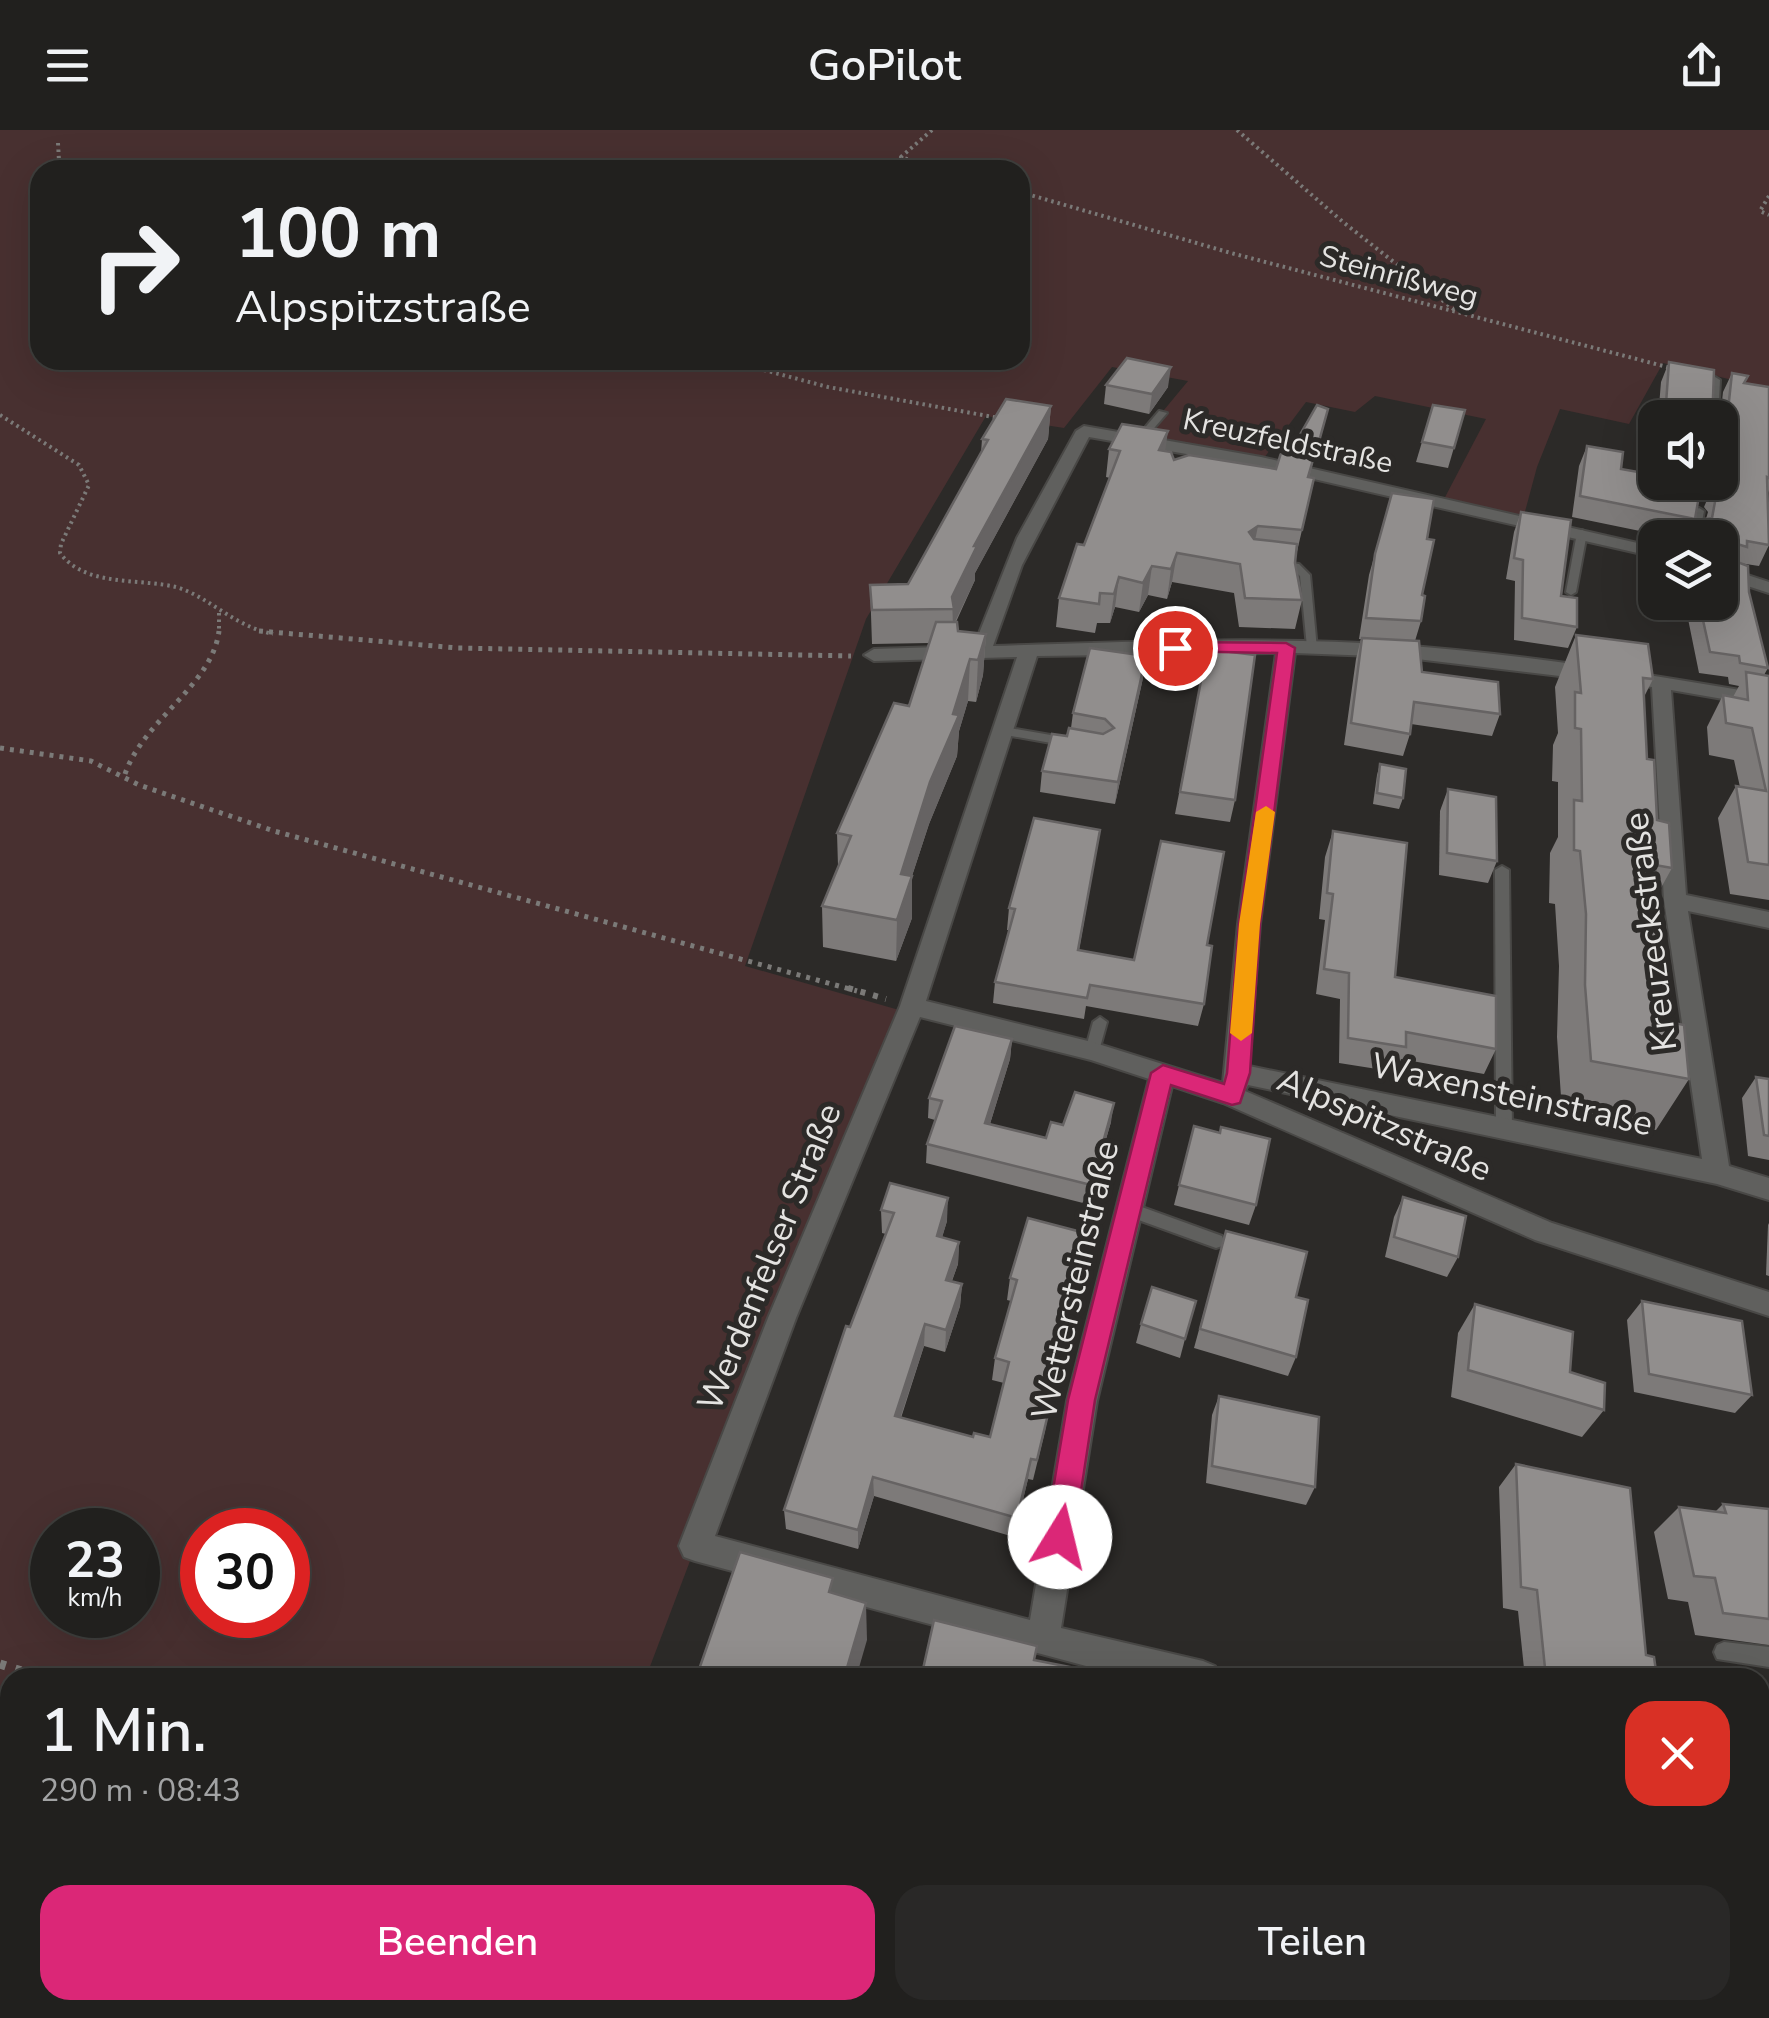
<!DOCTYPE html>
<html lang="de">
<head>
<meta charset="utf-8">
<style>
	:root { --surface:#21201e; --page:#292827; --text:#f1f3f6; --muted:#a2a3a4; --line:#3e3e3c; --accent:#db2777 }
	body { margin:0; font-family:"Nunito Sans",sans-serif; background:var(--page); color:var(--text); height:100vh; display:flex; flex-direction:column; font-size:38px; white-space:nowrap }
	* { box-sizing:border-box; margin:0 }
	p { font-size:32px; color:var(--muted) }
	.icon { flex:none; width:55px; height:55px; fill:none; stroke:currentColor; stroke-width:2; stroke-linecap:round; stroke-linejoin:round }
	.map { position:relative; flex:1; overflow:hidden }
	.panel { position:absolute; left:0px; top:1538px; width:1770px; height:352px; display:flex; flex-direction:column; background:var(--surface); border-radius:30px 30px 0 0; box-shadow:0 10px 40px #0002,0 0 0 2px var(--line) }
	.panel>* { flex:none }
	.hud { position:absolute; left:30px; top:30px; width:1000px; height:210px; border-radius:30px; box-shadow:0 10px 40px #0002,0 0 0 2px var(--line); background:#21201e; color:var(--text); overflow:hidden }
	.buttons { position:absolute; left:1638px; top:270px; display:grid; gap:20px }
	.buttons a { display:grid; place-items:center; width:100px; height:100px; border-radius:20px; background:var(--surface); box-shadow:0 10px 40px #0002,0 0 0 2px var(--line); font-size:50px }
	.speed { position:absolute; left:30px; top:1378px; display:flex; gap:20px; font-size:50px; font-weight:700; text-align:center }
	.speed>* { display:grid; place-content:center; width:130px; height:130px; border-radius:50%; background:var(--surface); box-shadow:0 10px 40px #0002,0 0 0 2px var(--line); line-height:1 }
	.speed small { font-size:25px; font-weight:400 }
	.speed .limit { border:15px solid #d22; background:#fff; color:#111 }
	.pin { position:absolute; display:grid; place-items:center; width:85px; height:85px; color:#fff; margin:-42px; border:5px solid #fff; border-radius:50%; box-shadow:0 2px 10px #0007 }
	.me { position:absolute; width:110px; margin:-55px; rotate:9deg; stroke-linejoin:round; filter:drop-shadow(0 0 8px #0008) }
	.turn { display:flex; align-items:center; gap:35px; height:210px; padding:0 40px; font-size:45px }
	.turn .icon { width:130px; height:130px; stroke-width:2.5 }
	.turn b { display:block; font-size:70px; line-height:85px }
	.round { display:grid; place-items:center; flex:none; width:105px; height:105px; border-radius:30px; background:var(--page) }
	.overview { display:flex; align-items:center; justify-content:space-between; height:170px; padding:0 40px }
	h1 { font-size:60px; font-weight:600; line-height:75px }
	.action { display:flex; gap:20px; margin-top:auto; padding:20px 40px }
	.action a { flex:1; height:115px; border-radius:30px; background:var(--accent); color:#fff; font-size:40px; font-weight:600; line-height:115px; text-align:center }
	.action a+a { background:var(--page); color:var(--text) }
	header { display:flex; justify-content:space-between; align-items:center; height:130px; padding:0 40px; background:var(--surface); font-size:45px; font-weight:600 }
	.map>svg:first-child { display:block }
	.green { fill:#483030; fill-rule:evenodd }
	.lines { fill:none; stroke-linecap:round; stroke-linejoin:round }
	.lane-casing { stroke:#494846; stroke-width:4 }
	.street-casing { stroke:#494846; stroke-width:4 }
	.secondary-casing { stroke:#494846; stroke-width:4 }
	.path-far3 { stroke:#7b7a78; stroke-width:4; stroke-dasharray:2.5 4; stroke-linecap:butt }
	.path-far2 { stroke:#7b7a78; stroke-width:5; stroke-dasharray:4 6; stroke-linecap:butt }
	.path-far1 { stroke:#7b7a78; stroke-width:6; stroke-dasharray:5 8; stroke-linecap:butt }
	.path { stroke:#7b7a78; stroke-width:9; stroke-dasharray:6 10; stroke-linecap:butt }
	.lane { fill:#60605e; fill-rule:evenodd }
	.street { fill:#60605e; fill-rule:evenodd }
	.secondary { fill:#7e7d7b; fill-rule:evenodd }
	.wall { fill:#7d7a79 }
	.shaded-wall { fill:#666363 }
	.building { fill:#918e8d; stroke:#666363; stroke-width:2.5 }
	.route { fill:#db2777; stroke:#8e194d; stroke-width:2.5 }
	.slow { fill:#f59e0b }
	.labels { text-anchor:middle; stroke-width:10; stroke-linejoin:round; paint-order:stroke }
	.far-street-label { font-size:30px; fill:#e4e3e1; stroke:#2c2a28 }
	.street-label { font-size:35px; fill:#e4e3e1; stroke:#2c2a28 }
</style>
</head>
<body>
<header><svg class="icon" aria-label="menu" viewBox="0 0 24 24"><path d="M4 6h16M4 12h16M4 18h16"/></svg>GoPilot<svg class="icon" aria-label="share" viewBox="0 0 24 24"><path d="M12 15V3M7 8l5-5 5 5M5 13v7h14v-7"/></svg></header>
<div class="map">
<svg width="1769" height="1888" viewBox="0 0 1769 1888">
	<rect width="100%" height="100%" fill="#2c2a28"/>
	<!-- green -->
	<path class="green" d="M0,0H1769V259L1663,233L1629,294L1560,279L1537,337L1523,389L1442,373L1486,289L1375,266L1355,282L1306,272L1261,332L1140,309L1188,251L1112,237L1064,298L986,286L866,489L745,836L899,880L646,1547L10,1548V1880H745L744,1888H0ZM40,40H1020V230H40ZM52,1400H138V1485H52ZM202,1400H288V1485H202Z"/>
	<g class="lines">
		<!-- lane casing -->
		<g class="lane-casing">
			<g id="lane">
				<polygon points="1715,247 1720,250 1718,288 1708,288 1710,250"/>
				<polygon points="1159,281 1167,283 1143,311 1137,311 1137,307"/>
				<polygon points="1699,378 1704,381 1699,408 1689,408 1694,381"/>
				<polygon points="1582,400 1587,403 1576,462 1571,465 1566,462 1577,403"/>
				<polygon points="1275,431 1299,434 1310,445 1317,519 1309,519 1307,517 1300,446 1292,439 1271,436 1271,432"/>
				<polygon points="1004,597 1068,608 1074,612 1068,616 1000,604 998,601"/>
				<polygon points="1502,736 1509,740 1512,999 1509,1003 1499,1003 1496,999 1495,740"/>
				<polygon points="1100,887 1107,892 1099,921 1092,927 1085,921 1093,892"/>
				<polygon points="1128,1072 1222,1106 1224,1111 1222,1116 1216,1118 1122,1084 1120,1079 1122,1074"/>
				<polygon points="1724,1512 1769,1517 1769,1537 1717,1529 1714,1522 1717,1515"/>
			</g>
		</g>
		<!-- street casing -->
		<g class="street-casing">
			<g id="street">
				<path d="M1084,296L1261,327L1655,417V427L1261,337L1089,307L1022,435L993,516C1127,512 1264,506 1398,515C1522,524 1647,544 1769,565V577L1671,560L1686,765L1769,782V798L1688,781L1729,1036L1769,1048V1070L1717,1054L1248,955L1245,961L1552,1093L1769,1162V1186L1535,1110L1223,973L1172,956L1097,1271L1061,1498L1203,1531L1215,1536L1220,1548H1131L695,1431L684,1427L679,1416L768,1188L900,876L1017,527L874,531L864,525L874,519L974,516L1017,408L1076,301ZM1276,523L1238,794L1223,953L1092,912L926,871L1037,526ZM1295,523L1400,527L1652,557L1664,770L1702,1029L1249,936L1260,794ZM920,887L1091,930L1149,949L1067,1271L1030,1490L715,1406L796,1188Z"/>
				<polygon points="1720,436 1769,452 1769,463 1720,447"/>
				<rect x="1760" y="1714" width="9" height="36"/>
				<polygon points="1695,1880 1733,1880 1734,1888 1696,1888"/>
			</g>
		</g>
		<!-- secondary casing -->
		<g class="secondary-casing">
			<g id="secondary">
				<polygon points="0,1567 10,1570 10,1604 0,1601"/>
				<polygon points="915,1880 975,1880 978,1888 918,1888"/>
			</g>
		</g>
		<!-- path-far3 -->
		<g class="path-far3">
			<polyline points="932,0 901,27 941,40"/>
			<polyline points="1237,0 1343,92 1456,181"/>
			<polyline points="58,13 59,31 73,40"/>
			<polyline points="1020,62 1231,123 1671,238"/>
			<polyline points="1769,66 1760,81 1769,85"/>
			<polyline points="726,230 828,257 999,288"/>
			<path d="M0,285L79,335L89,355L61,414L60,423C85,457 138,448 176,457C210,467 233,496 273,504"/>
			<polyline points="219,483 219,504"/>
		</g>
		<!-- path-far2 -->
		<g class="path-far2">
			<polyline points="259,501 458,518 851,526"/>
			<polyline points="0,618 91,631 139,655 274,701 857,861"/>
			<path d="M125,644C144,589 212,556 219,501"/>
		</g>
		<!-- path-far1 -->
		<polyline class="path-far1" points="848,858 886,869"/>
		<!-- path -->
		<g class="path">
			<polyline points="0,1534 43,1548"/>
			<polyline points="1119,1880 1146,1888"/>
		</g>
		<!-- lane -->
		<use href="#lane" class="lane"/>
		<!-- street -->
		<use href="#street" class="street"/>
		<!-- secondary -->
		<use href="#secondary" class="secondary"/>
	</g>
	<!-- wall -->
	<g class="wall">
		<polygon points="1669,232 1717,272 1722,271 1723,262 1732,243 1745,253 1769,257 1769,360 1768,363 1769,415 1759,436 1739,433 1749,462 1768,538 1764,545 1769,546 1769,770 1730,764 1718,688 1736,656 1740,657 1734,630 1709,625 1707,597 1723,565 1733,567 1739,556 1729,554 1728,547 1699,543 1686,479 1686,472 1720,472 1720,408 1689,408 1696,390 1706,389 1708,382 1704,377 1713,356 1727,359 1729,320 1720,318 1720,288 1658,288 1661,252"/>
		<polygon points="1106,255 1168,257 1149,284 1104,274"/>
		<polygon points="1433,275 1465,280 1448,338 1416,332"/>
		<polygon points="1051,276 1048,309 975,443 975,450 956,492 958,501 986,504 983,545 976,572 968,571 959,601 957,626 929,694 912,746 912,788 896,831 823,817 822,776 838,736 837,703 909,576 929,513 872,514 870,455 908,454 981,323 982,309"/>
		<polygon points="1328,279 1309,347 1314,348 1296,426 1295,433 1302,470 1295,499 1239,497 1234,463 1172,452 1167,469 1148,465 1139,482 1115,477 1110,493 1097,493 1095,503 1056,497 1059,468 1084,415 1110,348 1106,347 1109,319 1165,321 1174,330 1276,339 1287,324 1295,319 1297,310"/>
		<polygon points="1587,316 1621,339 1698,372 1695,389 1687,408 1674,408 1572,387 1579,336"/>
		<polygon points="1392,363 1427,409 1422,465 1421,491 1415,511 1422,542 1500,584 1492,606 1411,594 1410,604 1403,626 1344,615 1356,529 1361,509 1359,509 1369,445"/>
		<polygon points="1521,382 1561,466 1577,497 1568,518 1514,510 1515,451 1506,449 1514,402"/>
		<polygon points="1576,505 1653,549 1644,567 1647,629 1657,690 1672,738 1657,765 1669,892 1689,949 1656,1000 1562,982 1557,907 1559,836 1555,774 1549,773 1550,723 1558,707 1558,652 1552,651 1553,615 1558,603 1555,557"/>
		<polygon points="1207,519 1235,670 1230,692 1175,684"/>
		<polygon points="1143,548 1115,674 1040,662 1042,641 1067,606 1071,598 1073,583"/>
		<polygon points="1380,634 1403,668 1399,679 1373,674 1377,645"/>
		<polygon points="1448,659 1497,731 1488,753 1439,745 1440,681"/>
		<polygon points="1100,700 1079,820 1134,830 1207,815 1204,874 1198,896 1086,876 1084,889 993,873 995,852 1010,800 1007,800 1009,778"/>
		<polygon points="1333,701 1395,847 1496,919 1484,944 1401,929 1396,942 1339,933 1340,869 1316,864 1325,790 1319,789 1325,727"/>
		<polygon points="1012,909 1010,929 990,994 1046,1008 1063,995 1111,992 1087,1074 926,1033 927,1014 935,990 928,988 929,968"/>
		<polygon points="1756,947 1769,949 1769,1030 1748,1026 1742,968"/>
		<polygon points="1194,996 1220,1003 1256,1075 1249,1095 1174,1075"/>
		<polygon points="1403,1067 1458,1127 1447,1147 1385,1127 1394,1087"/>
		<polygon points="881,1080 947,1091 942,1107 959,1112 958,1134 952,1151 962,1154 960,1176 945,1222 924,1216 901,1288 973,1307 990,1307 1004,1253 992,1250 995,1228 1011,1171 1007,1170 1010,1148 1085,1103 1081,1125 1042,1278 1049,1280 1045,1301 1033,1350 1028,1349 1014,1407 874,1366 858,1419 786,1399 784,1380 850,1197 886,1104 882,1103"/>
		<polygon points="1769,1093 1769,1146 1766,1145 1768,1095"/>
		<polygon points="1226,1101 1296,1167 1296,1227 1288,1246 1194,1218"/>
		<polygon points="1642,1171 1752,1265 1735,1283 1634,1262 1627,1190"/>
		<polygon points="1475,1174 1570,1242 1604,1280 1582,1307 1451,1267 1458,1203"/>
		<polygon points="1141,1194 1185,1209 1180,1228 1136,1213"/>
		<polygon points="1219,1266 1315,1357 1306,1375 1206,1353 1212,1285"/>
		<polygon points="1516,1334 1646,1525 1657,1548 1525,1548 1518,1481 1503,1478 1499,1357"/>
		<polygon points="1723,1374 1769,1379 1769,1515 1695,1505 1688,1472 1668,1469 1654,1402 1679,1377 1715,1382"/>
		<polygon points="1760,1571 1769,1573 1769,1659 1760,1657"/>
		<polygon points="1579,1880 1680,1880 1681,1888 1592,1888 1579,1884"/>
	</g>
	<!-- shaded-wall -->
	<g class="shaded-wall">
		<polygon points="1171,237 1168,257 1149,284 1152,264"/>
		<polygon points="1051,276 1048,309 975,443 975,450 953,496 952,467 974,416"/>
		<polygon points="1168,301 1164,329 1159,320"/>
		<polygon points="1258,396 1252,425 1249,402"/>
		<polygon points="1177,423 1172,452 1167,469 1171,439"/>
		<polygon points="1152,436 1148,465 1139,482 1143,453"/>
		<polygon points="1119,447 1115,477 1110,493 1114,464"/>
		<polygon points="986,504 983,545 976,572 978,530"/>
		<polygon points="1146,526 1143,548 1115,674 1118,652"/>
		<polygon points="970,529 968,571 959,601 957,626 929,694 912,746 912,788 896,831 897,790 901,744"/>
		<polygon points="1012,909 1010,929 984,1013 985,993"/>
		<polygon points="1114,973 1111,992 1087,1074 1091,1055"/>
		<polygon points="948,1068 947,1091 936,1128 937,1106"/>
		<polygon points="1085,1103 1081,1125 1037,1298 1040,1278"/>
		<polygon points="959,1112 958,1134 944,1172 946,1150"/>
		<polygon points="962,1154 960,1176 945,1222 946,1200"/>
		<polygon points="925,1194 924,1216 894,1307 895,1286"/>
		<polygon points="1031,1329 1028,1349 1014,1407 1017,1388"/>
		<polygon points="873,1347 874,1366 858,1419 858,1400"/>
		<polygon points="866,1473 867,1510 856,1548 844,1548"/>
	</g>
	<!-- building -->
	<g class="building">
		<polygon points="1127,228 1171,237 1152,264 1106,255"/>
		<polygon points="1669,232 1714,240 1713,268 1717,272 1729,271 1732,243 1748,246 1744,253 1769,257 1769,348 1767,347 1769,415 1747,411 1747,417 1731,412 1726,415 1727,428 1748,436 1749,462 1768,538 1740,533 1739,526 1710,522 1699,472 1720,472 1720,408 1696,408 1696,390 1712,388 1717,361 1713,356 1736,360 1738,300 1720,297 1720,288 1665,288"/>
		<polygon points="1006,269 1051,276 974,416 977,416 952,467 954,479 872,480 870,455 908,454 988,310 982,309"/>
		<polygon points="1317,275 1328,279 1318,315 1297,310"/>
		<polygon points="1433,275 1465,280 1454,318 1422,312"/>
		<polygon points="1122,294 1168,301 1159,320 1171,322 1174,330 1189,325 1276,339 1281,323 1287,324 1291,318 1315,323 1308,347 1314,348 1302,400 1258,396 1249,402 1254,409 1297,414 1295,433 1302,470 1245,468 1240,434 1177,423 1171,439 1152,436 1143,453 1119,447 1114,464 1100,463 1099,474 1059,468 1077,414 1084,415 1120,321 1109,319"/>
		<polygon points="1587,316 1623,322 1621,339 1655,345 1655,352 1694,352 1706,355 1700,360 1695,389 1580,366"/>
		<polygon points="1392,363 1434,369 1427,409 1434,410 1422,465 1425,466 1421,491 1366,488 1375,424"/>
		<polygon points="1521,382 1571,390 1561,466 1577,468 1577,497 1522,488 1523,430 1514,428"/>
		<polygon points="936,492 957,492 958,501 986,504 978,530 970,529 953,584 959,585 930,652 901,744 912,746 897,790 822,776 851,706 837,703 894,573 909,576"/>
		<polygon points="1576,505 1648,514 1653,549 1643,548 1647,629 1654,630 1657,690 1669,693 1672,738 1655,735 1669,892 1684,895 1689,949 1591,931 1585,855 1586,784 1580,721 1574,720 1574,670 1582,671 1581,599 1575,598 1575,562 1581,563"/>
		<polygon points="1362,508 1419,511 1422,542 1498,552 1500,584 1414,572 1410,604 1351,593"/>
		<polygon points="1090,518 1146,526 1118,652 1042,641 1052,604 1067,606 1069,598 1103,604 1114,598 1105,589 1073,583"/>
		<polygon points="1207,519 1255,525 1235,670 1180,662"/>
		<polygon points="1746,542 1769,546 1769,735 1748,732 1736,656 1766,661 1752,598 1726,593 1723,565 1748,570"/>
		<polygon points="1380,634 1406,639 1403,668 1377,663"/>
		<polygon points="1448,659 1496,667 1497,731 1447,723"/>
		<polygon points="1034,688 1100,700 1078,820 1134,830 1161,711 1224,722 1207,815 1212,816 1204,874 1090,855 1087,868 995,852 1015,779 1009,778"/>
		<polygon points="1333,701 1407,713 1395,847 1496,866 1496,919 1406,902 1406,917 1348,908 1349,843 1324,839 1333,764 1327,763"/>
		<polygon points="955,896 1012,909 985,993 1046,1008 1051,992 1063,995 1075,962 1114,973 1091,1055 927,1014 942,971 929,968"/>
		<polygon points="1756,947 1769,949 1769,1006 1764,1005"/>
		<polygon points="1194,996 1220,1003 1221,997 1270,1009 1256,1075 1179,1055"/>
		<polygon points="890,1053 948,1068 937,1106 959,1112 946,1150 962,1154 946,1200 925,1194 895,1286 973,1307 974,1303 990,1307 1009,1232 995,1228 1017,1150 1010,1148 1028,1088 1085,1103 1040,1278 1049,1280 1037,1330 1031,1329 1017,1388 873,1347 858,1400 784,1380 846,1196 850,1197 894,1083 881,1080"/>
		<polygon points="1403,1067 1466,1086 1458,1127 1394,1107"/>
		<polygon points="1226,1101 1307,1122 1296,1167 1308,1170 1296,1227 1200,1199"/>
		<polygon points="1152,1157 1196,1171 1185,1209 1141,1194"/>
		<polygon points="1642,1171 1742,1191 1752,1265 1649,1244"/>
		<polygon points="1475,1174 1573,1202 1570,1242 1605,1253 1604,1280 1468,1240"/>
		<polygon points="1219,1266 1319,1287 1315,1357 1212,1336"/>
		<polygon points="1516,1334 1630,1358 1646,1525 1654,1527 1657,1548 1546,1548 1537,1460 1521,1457"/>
		<polygon points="1723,1374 1769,1379 1769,1489 1723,1483 1715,1448 1694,1446 1679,1377 1726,1383"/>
		<polygon points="740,1422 833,1448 829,1462 866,1473 844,1548 696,1548"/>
		<polygon points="934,1490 1037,1516 1034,1530 1126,1548 921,1548"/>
		<polygon points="1760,1571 1769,1573 1769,1642 1760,1641"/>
		<polygon points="1622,1880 1680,1880 1681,1888 1651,1888"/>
	</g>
	<!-- route -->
	<polygon class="route" points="1175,512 1286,513 1295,518 1260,794 1250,943 1240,973 1232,975 1171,955 1095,1270 1074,1407 1070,1417 1060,1421 1049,1417 1045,1407 1068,1270 1151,943 1163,935 1224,954 1227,943 1239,794 1277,523 1169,521 1166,518"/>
	<!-- slow -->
	<polygon class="slow" points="1266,676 1275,682 1260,794 1252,903 1241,911 1230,903 1239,794 1256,682"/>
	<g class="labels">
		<!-- far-street labels -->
		<g class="far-street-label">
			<text transform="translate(1399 146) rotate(15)" y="10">Steinrißweg</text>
			<text transform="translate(1288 311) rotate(12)" y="10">Kreuzfeldstraße</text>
		</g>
		<!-- street labels -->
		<g class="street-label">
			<text transform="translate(1650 802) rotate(-97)" y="12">Kreuzeckstraße</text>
			<text transform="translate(1512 964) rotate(12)" y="12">Waxensteinstraße</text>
			<text transform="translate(1385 994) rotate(24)" y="12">Alpspitzstraße</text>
			<text transform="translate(769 1127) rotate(-68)" y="12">Werdenfelser Straße</text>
			<text transform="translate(1075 1150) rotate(-77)" y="12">Wettersteinstraße</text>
		</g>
	</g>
</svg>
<div class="buttons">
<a><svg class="icon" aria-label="sound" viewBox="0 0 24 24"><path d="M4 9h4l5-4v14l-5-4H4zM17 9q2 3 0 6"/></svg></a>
<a><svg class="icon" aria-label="layers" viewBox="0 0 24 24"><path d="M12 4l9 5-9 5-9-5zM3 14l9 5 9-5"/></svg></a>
</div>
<div class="speed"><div>23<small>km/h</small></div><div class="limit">30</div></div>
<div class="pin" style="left:1175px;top:518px;background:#d93025"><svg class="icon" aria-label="arrive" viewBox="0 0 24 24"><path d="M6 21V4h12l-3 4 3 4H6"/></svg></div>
<svg class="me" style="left:1060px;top:1407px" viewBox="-20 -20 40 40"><circle r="19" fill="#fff"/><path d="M0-13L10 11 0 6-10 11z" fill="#db2777"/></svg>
<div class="hud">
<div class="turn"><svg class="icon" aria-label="right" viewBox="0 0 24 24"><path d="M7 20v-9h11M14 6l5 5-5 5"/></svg><div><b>100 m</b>Alpspitzstraße</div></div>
</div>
<section class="panel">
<div class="overview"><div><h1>1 Min.</h1><p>290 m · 08:43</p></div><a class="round" style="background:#d93025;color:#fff"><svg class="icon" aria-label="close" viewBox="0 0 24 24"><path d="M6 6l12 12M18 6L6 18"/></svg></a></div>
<div class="action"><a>Beenden</a><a>Teilen</a></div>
</section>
</div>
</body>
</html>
